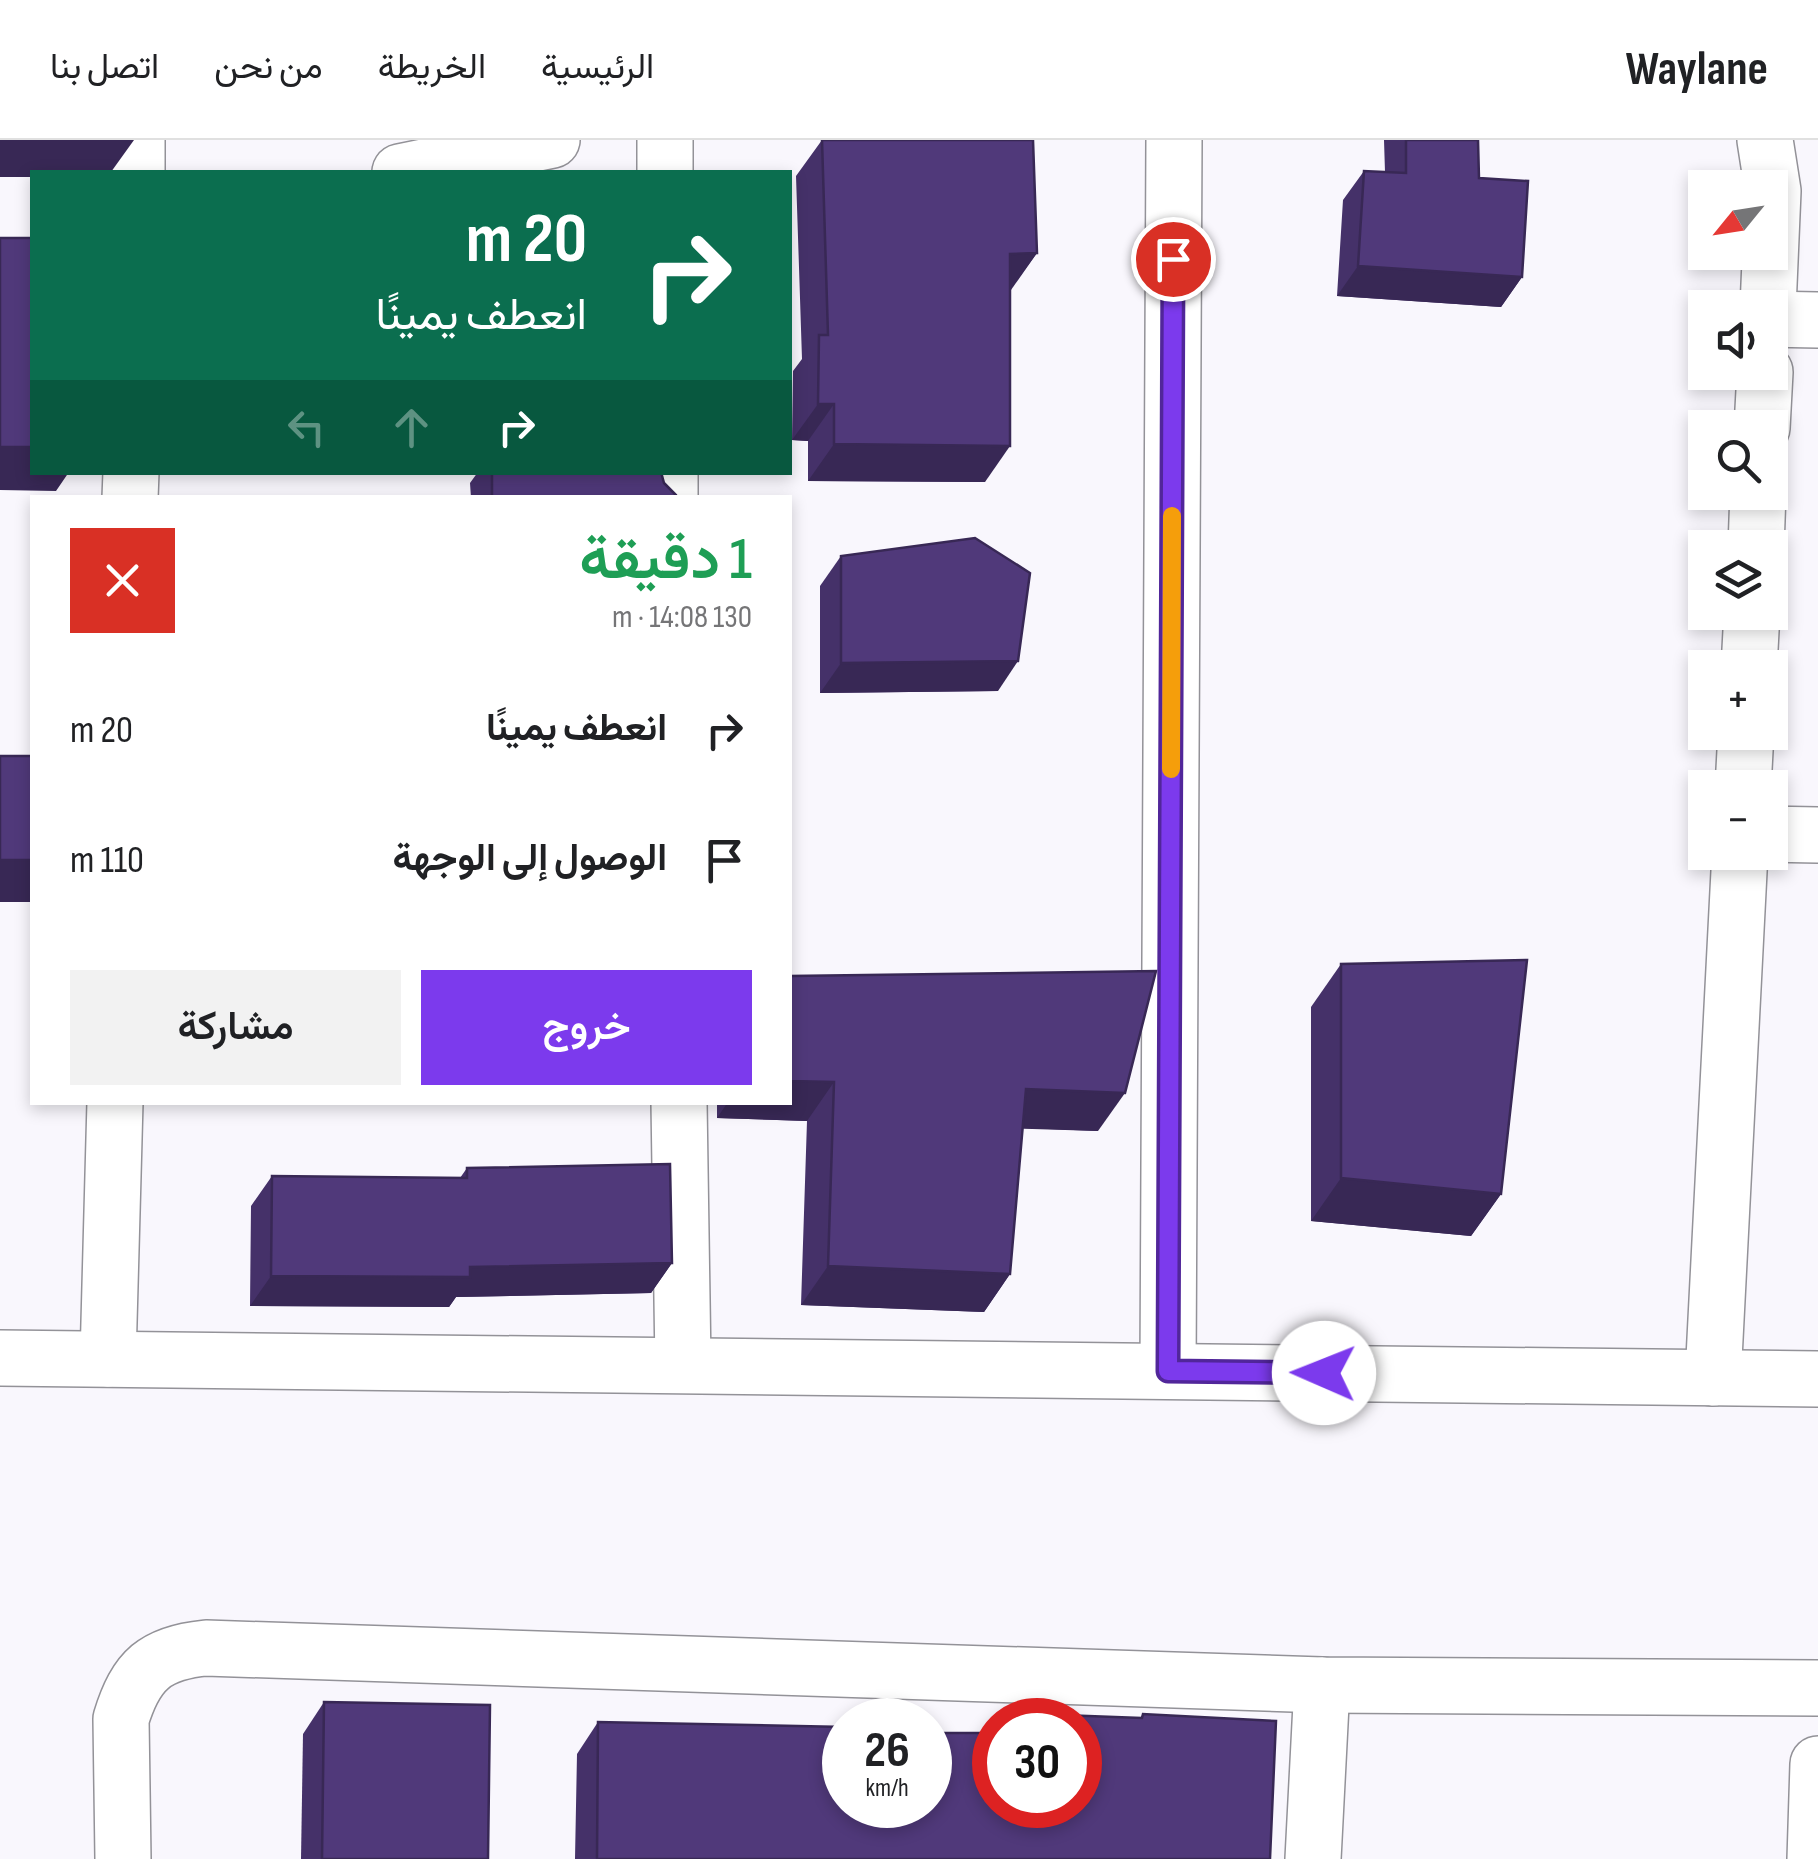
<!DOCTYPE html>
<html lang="ar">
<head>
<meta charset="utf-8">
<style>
	:root { --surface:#fff; --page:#f2f2f2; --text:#202124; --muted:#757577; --line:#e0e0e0; --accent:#7c3aed }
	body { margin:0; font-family:"Sofia Sans Condensed",Vazirmatn,sans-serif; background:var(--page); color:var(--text); direction:rtl; height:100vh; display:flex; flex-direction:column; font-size:38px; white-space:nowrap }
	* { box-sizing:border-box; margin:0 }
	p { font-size:32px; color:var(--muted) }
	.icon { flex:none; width:55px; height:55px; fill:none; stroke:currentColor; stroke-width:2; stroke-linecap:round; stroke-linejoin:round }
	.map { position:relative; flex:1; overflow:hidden; direction:ltr }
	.panel { position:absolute; left:30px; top:355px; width:762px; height:610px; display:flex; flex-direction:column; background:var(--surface); border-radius:0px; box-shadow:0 5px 15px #0003; direction:rtl }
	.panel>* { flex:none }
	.banner { position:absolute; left:30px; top:30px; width:762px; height:305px; border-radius:0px; box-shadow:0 5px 15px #0003; direction:rtl; background:#0b6e4f; color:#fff; overflow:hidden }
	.needle { width:65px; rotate:240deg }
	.fabs { position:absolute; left:1688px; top:30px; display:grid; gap:20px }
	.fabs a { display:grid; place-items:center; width:100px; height:100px; border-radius:0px; background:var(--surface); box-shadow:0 5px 15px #0003; font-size:50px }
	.speed { position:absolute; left:822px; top:1558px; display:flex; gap:20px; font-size:50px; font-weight:700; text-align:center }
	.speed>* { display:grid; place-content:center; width:130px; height:130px; border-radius:50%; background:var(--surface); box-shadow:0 5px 15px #0003; line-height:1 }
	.speed small { font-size:25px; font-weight:400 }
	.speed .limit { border:15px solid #d22; background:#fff; color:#111 }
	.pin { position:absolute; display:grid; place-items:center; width:85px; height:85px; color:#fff; margin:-42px; border:5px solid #fff; border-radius:50%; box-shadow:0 2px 10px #0007 }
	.me { position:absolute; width:110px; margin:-55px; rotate:271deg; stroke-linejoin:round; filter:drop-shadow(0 0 8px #0008) }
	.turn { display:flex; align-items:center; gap:35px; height:210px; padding:0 40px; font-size:45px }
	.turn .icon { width:130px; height:130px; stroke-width:2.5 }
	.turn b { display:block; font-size:70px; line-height:85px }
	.lanes { display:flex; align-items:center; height:95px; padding:0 40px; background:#0003; justify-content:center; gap:50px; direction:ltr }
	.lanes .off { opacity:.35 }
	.round { display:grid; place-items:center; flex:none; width:105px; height:105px; border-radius:0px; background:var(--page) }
	.headline { display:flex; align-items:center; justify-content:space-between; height:170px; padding:0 40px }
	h1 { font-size:60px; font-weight:600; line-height:75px; color:#1e9e55 }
	.primary-button { display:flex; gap:20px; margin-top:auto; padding:20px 40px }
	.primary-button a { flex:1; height:115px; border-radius:0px; background:var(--accent); color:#fff; font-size:40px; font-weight:600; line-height:115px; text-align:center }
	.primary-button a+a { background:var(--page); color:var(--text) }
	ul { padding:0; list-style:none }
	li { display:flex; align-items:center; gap:30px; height:130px; padding:0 40px }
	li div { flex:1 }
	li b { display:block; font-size:38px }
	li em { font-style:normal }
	header { display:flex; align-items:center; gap:60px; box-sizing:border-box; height:140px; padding:0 50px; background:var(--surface); border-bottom:2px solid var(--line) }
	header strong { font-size:48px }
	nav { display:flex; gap:55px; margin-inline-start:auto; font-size:35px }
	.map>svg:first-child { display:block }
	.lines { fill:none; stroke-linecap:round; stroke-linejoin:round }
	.minor-casing { stroke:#939298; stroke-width:58 }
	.minor { stroke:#fff; stroke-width:55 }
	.wall { fill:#453169 }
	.shaded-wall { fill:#382855 }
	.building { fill:#50397a; stroke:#382855; stroke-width:2.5 }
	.route-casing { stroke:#51269a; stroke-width:25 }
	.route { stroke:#7c3aed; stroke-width:18 }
	.slow { stroke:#f59e0b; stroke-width:18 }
</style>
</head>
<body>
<header>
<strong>Waylane</strong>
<nav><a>الرئيسية</a><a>الخريطة</a><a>من نحن</a><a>اتصل بنا</a></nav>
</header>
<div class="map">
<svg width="1818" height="1719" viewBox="0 0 1818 1719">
	<rect width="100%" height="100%" fill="#f9f7fd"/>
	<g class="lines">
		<!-- minor casing -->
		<g class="minor-casing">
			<g id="minor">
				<polyline points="137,0 137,32"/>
				<polyline points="665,0 665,32"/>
				<polyline points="1765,0 1773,51 1768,168"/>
				<polyline points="400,32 552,0"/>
				<polyline points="1770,179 1818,180"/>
				<polyline points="1762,288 1765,232"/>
				<polyline points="670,332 670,358"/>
				<polyline points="130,358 131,332"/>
				<polyline points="1756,408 1758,352"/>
				<polyline points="1749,528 1752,472"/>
				<polyline points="1743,648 1746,592"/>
				<polyline points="1770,694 1818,695"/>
				<polyline points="679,962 683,1225"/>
				<polyline points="0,1218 1818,1239"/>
				<polyline points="108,1219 115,962"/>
				<polyline points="1168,1231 1174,0"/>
				<polyline points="1713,1238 1740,712"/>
				<path d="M123,1719L121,1579C136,1530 155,1513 206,1508L1322,1545L1818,1548"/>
				<polyline points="1313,1719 1322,1545"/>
				<polyline points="1815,1719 1818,1624"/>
			</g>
		</g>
		<!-- minor -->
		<use href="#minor" class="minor"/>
	</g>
	<!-- wall -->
	<g class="wall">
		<polygon points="822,0 1037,113 1010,150 985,342 808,341 808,301 792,300 793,231 802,219 796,36"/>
		<polygon points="1384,0 1478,0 1479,38 1522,137 1501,167 1337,156 1343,60 1364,31 1385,32"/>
		<polygon points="478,332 661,332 664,343 676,358 471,358 470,343"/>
		<polygon points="841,416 998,551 820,553 820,446"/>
		<polygon points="1341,824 1501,1054 1471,1096 1311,1081 1311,867"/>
		<polygon points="790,836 1098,991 1023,988 1010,1134 984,1172 801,1165 807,981 717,978 717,962 790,962"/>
		<polygon points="467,1028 672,1123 651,1153 456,1157 449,1167 250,1166 251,1066 272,1036 460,1038"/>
		<polygon points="324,1562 488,1719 301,1719 303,1594"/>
		<polygon points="1034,1574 1140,1578 1143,1574 1270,1719 575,1719 577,1614 598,1582 995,1665 1080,1580 1030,1580"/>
	</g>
	<!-- shaded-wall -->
	<g class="shaded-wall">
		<polygon points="0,0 134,0 111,32 32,32 32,37 0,37"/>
		<polygon points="1037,113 1011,150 984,150 1010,114"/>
		<polygon points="1358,126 1522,137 1501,167 1337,156"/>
		<polygon points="818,264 834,264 808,301 792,300"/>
		<polygon points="834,304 1010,306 985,342 808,341"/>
		<polygon points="0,307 32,307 32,332 69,332 56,351 0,350"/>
		<polygon points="1018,521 998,551 820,553 841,523"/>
		<rect x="0" y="720" width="32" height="42"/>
		<polygon points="790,941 834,942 807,981 717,978 728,962 790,962"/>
		<polygon points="1026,949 1125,953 1098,991 999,988"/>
		<polygon points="1341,1038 1501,1054 1471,1096 1311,1081"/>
		<polygon points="672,1123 651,1153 456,1157 449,1167 250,1166 271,1136 470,1127"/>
		<polygon points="828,1126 1010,1134 984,1172 801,1165"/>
	</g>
	<!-- building -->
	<g class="building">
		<polygon points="822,0 1033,0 1037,113 1010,114 1010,306 834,304 834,264 818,264 819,195 828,195"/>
		<polygon points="1406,0 1478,0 1479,38 1528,41 1522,137 1358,126 1364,31 1406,33"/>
		<rect x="0" y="98" width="32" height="209"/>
		<polygon points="492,332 661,332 664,343 676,355 676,358 492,358"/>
		<polygon points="975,398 1030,433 1018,521 841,523 841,416"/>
		<rect x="0" y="616" width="32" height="104"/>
		<polygon points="1527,820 1501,1054 1341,1038 1341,824"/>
		<polygon points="1156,831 1125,953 1026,949 1010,1134 828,1126 834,942 790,941 790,836"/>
		<polygon points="670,1024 672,1123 470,1127 470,1137 271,1136 272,1036 467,1038 467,1028"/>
		<polygon points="324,1562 490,1565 488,1719 322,1719"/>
		<polygon points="1034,1574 1142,1578 1143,1574 1276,1581 1270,1719 597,1719 598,1582 845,1587 845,1665 930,1665 930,1593 995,1593 995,1665 1080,1665 1080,1580 1033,1580"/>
	</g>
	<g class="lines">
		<!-- route casing -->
		<g class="route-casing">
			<polyline id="route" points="1173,119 1168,1231 1324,1233"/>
		</g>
		<!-- route -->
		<use href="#route" class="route"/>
		<!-- slow -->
		<polyline class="slow" points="1171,629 1172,376"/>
	</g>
</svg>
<div class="fabs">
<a><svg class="needle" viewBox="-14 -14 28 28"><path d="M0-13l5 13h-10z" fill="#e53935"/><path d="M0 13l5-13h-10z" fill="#757577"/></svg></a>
<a><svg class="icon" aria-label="sound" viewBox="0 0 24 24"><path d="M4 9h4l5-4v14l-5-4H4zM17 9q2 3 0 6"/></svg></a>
<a><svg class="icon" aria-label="search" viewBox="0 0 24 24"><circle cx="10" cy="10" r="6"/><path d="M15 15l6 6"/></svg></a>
<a><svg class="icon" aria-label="layers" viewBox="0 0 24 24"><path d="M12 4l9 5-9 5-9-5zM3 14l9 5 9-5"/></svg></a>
<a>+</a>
<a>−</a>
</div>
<div class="speed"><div>26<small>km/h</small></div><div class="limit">30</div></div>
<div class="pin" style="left:1173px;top:119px;background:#d93025"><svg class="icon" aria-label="arrive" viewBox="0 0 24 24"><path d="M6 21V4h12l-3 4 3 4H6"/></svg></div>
<svg class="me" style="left:1324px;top:1233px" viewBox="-20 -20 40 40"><circle r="19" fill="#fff"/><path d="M0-13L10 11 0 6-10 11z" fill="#7c3aed"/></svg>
<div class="banner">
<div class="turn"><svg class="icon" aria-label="right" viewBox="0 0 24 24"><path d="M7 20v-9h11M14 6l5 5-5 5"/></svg><div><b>20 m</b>انعطف يمينًا</div></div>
<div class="lanes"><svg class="icon off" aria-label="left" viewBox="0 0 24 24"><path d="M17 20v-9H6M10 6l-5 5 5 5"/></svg><svg class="icon off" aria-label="ahead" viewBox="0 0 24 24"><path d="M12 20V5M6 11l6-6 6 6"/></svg><svg class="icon" aria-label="right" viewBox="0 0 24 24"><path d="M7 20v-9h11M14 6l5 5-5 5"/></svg></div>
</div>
<section class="panel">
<div class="headline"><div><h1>1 دقيقة</h1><p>130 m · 14:08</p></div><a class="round" style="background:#d93025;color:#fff"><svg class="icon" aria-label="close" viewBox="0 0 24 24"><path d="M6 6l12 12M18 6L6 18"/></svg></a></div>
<ul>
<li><svg class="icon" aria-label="right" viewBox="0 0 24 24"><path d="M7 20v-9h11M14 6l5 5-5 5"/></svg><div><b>انعطف يمينًا</b></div><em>20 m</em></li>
<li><svg class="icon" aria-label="arrive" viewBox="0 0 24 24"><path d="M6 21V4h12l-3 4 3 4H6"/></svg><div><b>الوصول إلى الوجهة</b></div><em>110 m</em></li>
</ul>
<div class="primary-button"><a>خروج</a><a>مشاركة</a></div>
</section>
</div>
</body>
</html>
